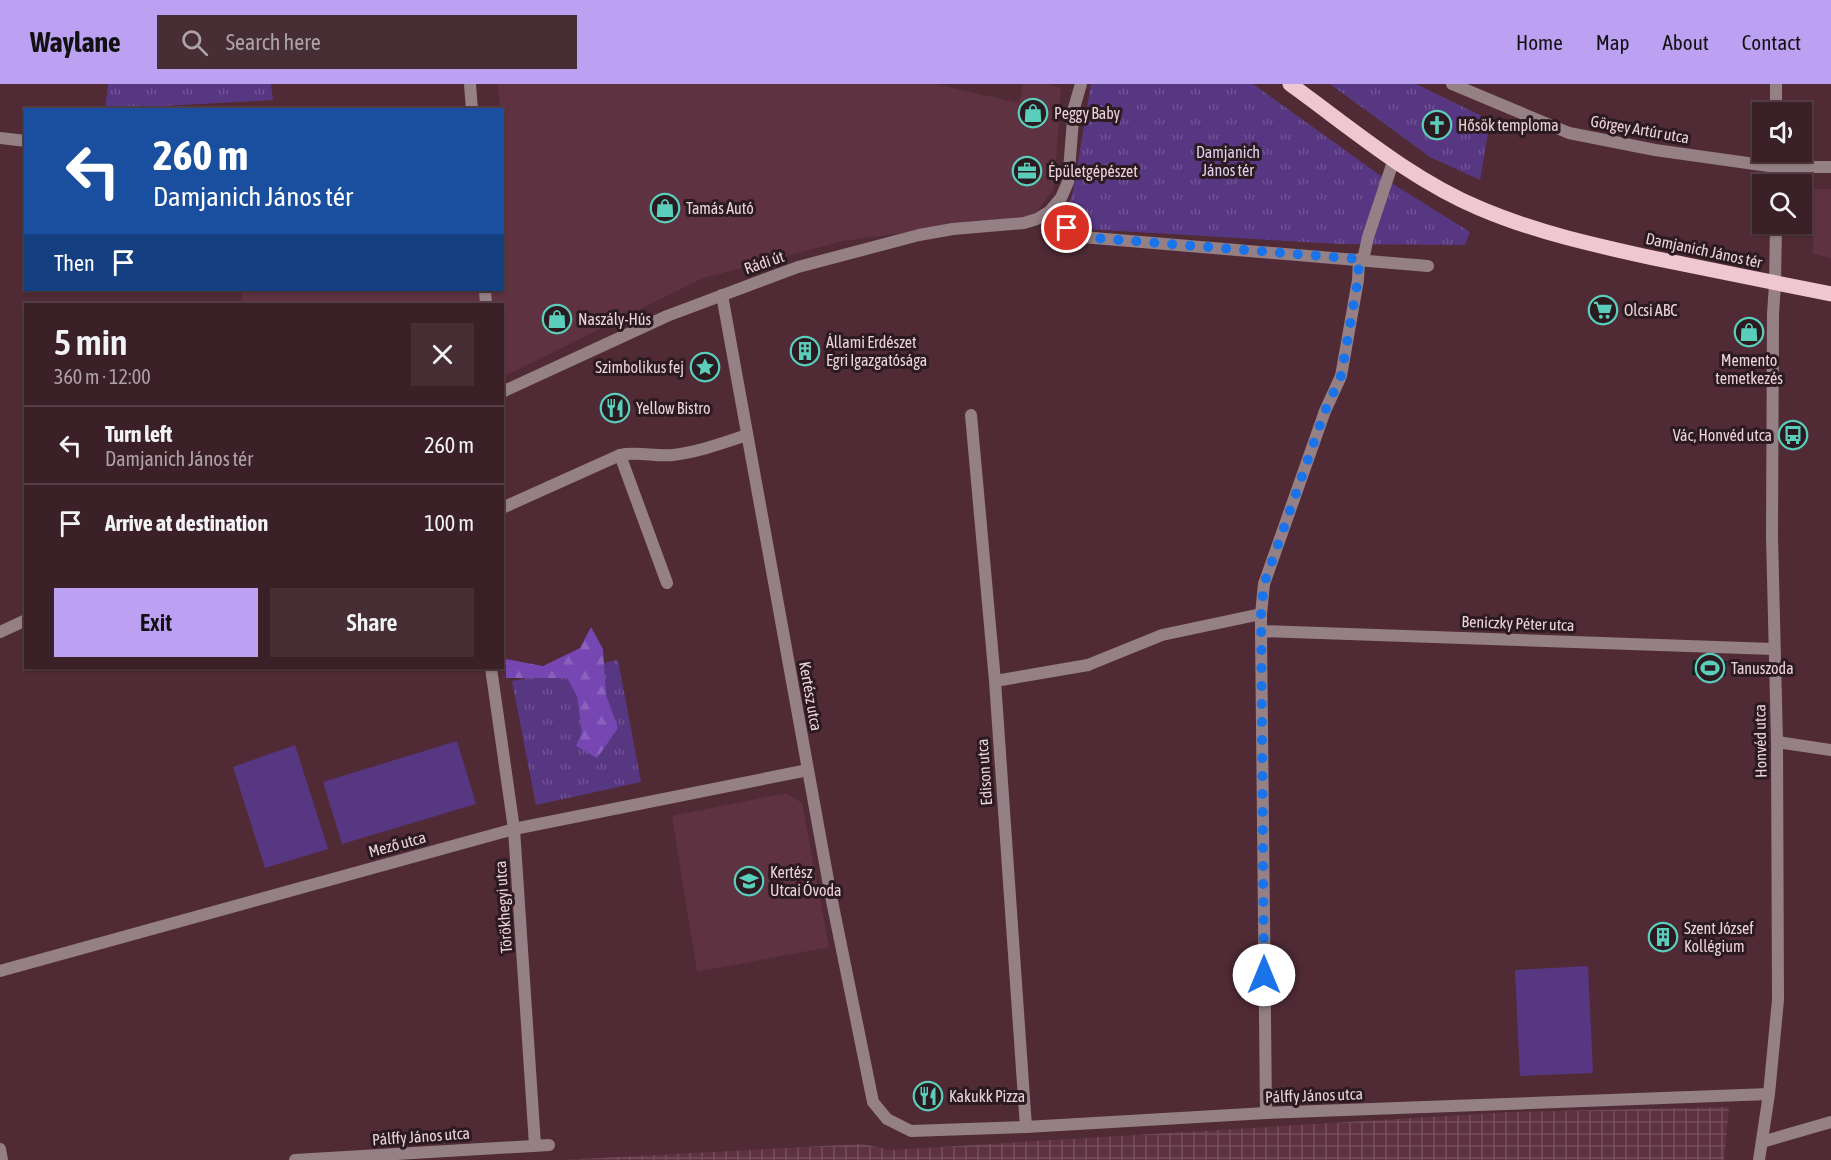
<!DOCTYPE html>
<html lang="en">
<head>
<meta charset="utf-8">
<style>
	:root { --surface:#3c2028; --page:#472d34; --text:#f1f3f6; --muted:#aca3a8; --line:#553e45; --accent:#bca0f2 }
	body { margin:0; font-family:"Asap Condensed",sans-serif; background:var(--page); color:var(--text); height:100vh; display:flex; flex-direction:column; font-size:22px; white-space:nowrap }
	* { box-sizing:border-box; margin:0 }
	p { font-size:20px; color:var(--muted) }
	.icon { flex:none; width:33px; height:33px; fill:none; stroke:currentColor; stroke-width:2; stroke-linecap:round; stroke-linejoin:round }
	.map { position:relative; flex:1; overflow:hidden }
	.side { position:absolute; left:24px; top:219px; width:480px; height:366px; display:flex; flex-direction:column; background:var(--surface); border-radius:0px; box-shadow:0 2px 4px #0004,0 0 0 2px var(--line) }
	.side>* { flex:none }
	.top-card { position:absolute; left:24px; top:24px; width:480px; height:183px; border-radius:0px; box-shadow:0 2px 4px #0004,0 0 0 2px var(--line); background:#1a4fa0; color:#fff; overflow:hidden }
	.fabs { position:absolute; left:1752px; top:18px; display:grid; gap:12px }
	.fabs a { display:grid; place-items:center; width:60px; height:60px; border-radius:0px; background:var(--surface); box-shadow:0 2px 4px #0004,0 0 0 2px var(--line); font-size:30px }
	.pin { position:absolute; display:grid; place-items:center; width:51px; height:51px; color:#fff; margin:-26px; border:3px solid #fff; border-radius:50%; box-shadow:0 2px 6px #0007 }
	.me { position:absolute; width:66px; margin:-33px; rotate:0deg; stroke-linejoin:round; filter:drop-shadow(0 0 4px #0008) }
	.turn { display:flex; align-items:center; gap:21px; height:126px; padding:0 30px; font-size:27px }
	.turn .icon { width:78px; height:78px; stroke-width:2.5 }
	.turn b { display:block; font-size:42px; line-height:51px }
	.then { display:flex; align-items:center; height:57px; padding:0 30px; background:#0003; gap:12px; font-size:22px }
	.round { display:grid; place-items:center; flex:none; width:63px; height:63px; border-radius:0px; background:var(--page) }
	.headline { display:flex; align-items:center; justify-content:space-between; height:102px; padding:0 30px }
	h1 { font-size:36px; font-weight:600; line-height:45px }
	.primary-button { display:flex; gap:12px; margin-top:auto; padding:12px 30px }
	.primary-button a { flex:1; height:69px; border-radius:0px; background:var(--accent); color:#111; font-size:24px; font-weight:600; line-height:69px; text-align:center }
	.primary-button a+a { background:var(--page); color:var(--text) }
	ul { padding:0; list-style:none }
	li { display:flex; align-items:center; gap:18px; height:78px; padding:0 30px; border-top:2px solid var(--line) }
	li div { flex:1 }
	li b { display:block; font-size:22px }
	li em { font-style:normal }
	header { display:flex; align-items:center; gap:36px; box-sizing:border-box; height:84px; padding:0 30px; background:var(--accent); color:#111 }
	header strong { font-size:28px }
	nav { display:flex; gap:33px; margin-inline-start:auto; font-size:21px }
	.search { width:420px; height:54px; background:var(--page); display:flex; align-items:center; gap:15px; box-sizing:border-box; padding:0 21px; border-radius:0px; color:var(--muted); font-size:22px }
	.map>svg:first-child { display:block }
	.built { fill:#5e3240 }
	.industrial { fill:url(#industrial-grid) }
	.grass { fill:url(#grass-tufts) }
	.forest { fill:url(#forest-firs) }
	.pitch { fill:#583782 }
	.water { fill:#0a241f }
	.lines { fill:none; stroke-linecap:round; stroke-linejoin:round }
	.pedestrian { stroke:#948085; stroke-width:12 }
	.minor { stroke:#948085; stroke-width:12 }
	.tertiary { stroke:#948085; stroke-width:12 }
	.primary { stroke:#efc7d1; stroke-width:15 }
	.route { stroke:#1a73e8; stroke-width:10; stroke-dasharray:0 18 }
	.labels { text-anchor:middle; stroke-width:6; stroke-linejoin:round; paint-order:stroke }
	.poi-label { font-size:16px; fill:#ebd3d9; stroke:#2b1a1f; text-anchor:start }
	.street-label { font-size:16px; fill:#ebd3d9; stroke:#2b1a1f }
	.park-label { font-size:16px; fill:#dcd2ee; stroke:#2b1a1f }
</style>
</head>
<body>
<header>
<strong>Waylane</strong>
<div class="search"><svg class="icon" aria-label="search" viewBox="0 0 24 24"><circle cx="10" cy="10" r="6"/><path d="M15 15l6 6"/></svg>Search here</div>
<nav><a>Home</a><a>Map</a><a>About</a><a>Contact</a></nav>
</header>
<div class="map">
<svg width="1831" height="1076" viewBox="0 0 1831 1076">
	<defs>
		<pattern id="industrial-grid" width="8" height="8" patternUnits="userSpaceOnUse" patternTransform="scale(1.5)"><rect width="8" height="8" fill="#5e3240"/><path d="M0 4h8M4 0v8" fill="none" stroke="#754f5b"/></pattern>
		<pattern id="grass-tufts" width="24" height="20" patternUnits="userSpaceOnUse" patternTransform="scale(1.5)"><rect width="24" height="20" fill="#583782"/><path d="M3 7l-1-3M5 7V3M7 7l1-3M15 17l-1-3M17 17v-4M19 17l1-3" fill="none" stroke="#705393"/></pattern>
		<pattern id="forest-firs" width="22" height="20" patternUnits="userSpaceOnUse" patternTransform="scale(1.5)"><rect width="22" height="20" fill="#7647b2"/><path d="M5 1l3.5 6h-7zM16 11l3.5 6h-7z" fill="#8a61bc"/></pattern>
	</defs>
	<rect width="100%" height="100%" fill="#502b36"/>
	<!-- built -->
	<g class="built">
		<polygon points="497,0 935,0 1019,19 1023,0 1048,0 1061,4 1054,105 1034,131 843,157 703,194 503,293 502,220 242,220 242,206 502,206 502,57 505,56 502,26 501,25"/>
		<polygon points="1814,105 1831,105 1831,174 1813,170"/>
		<polygon points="786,709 802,719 829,863 697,888 672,732"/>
	</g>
	<!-- industrial -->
	<polygon class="industrial" points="1729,1023 1724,1076 562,1076 863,1060 891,1066 1511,1028"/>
	<!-- grass -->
	<g class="grass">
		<polygon points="108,0 271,0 273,16 105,25"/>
		<polygon points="1091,0 1253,0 1388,97 1470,148 1465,161 1339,160 1085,145 1064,132 1073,108"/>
		<polygon points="1330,0 1416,0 1490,36 1480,96 1430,73"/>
		<polygon points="618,576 641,698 536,721 512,597"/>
	</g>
	<!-- forest -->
	<polygon class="forest" points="591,543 603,565 606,611 618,644 597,674 576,662 582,649 577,612 567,594 506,594 506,575 543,582 580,564"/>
	<!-- pitch -->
	<g class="pitch">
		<polygon points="457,657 476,720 342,760 323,698"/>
		<polygon points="295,661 328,765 265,784 233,683"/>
		<polygon points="1588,882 1593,989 1520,992 1515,886"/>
	</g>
	<!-- water -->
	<polygon class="water" points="1693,576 1727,577 1726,592 1692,591"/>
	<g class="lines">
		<!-- pedestrian -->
		<g class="pedestrian">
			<polyline points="1261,547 1261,530 1264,500"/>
			<polyline points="1088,581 1162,551 1261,530"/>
		</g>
		<!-- minor -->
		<g class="minor">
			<polyline points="470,0 472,26"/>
			<polyline points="1452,0 1569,49 1655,66 1776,83 1831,83"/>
			<polyline points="1776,0 1776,28"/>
			<polyline points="0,54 26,57"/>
			<polyline points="1776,68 1776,100"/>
			<polyline points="1050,127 1067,144 1082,153 1428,182"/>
			<polyline points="1363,176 1368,153 1394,75"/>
			<polyline points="1775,200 1776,140"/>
			<polyline points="485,206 486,220"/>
			<polyline points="722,211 830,807 873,1018 887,1035 911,1047 1026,1043 1266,1029 1769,1010"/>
			<polyline points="971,331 995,597 1026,1043"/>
			<polyline points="620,371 667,499"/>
			<path d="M502,424L620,371C638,367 655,373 673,371C698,368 723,359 747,351"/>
			<polyline points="1264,500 1325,327 1341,292 1358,196 1359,175"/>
			<polyline points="491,584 514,745 535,1061"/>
			<polyline points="995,597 1088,581"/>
			<polyline points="1777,658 1831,666"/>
			<polyline points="0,887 514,745 808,686"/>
			<polyline points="1266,1029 1261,547 1773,565"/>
			<polyline points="1762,1058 1831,1038"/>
			<polyline points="0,1065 2,1076"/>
			<polyline points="295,1076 549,1061"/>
		</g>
		<!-- tertiary -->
		<g class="tertiary">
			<polyline points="502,308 667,232 798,183 919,151 953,145 1024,139 1037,135 1050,127 1061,114 1068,98 1074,24 1081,0"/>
			<polyline points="0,548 26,536"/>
			<polyline points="1759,1076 1769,1010 1778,916 1777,658 1772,452 1773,230 1775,200"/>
		</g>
		<!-- primary -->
		<path class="primary" d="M1290,0C1351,44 1410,95 1479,124C1535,148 1594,161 1653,174C1712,186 1772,198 1831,210"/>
	</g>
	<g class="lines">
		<!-- route -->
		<polyline class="route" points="1067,144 1082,153 1359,175 1358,196 1341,292 1325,327 1264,500 1261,530 1264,891"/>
	</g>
	<!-- icons -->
	<defs>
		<g id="shop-ring" transform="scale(1.5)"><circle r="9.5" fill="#2b1a1f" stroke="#5bcebb" stroke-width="1.5"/><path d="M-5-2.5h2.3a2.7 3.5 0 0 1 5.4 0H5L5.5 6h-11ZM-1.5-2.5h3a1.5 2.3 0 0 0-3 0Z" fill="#5bcebb"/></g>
		<g id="church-ring" transform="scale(1.5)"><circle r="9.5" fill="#2b1a1f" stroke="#5bcebb" stroke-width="1.5"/><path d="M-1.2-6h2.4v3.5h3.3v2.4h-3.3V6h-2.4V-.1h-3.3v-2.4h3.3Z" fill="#5bcebb"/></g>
		<g id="office-ring" transform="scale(1.5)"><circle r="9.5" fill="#2b1a1f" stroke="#5bcebb" stroke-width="1.5"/><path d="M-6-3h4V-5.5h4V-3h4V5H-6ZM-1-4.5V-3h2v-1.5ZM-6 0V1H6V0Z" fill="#5bcebb"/></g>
		<g id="supermarket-ring" transform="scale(1.5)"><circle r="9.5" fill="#2b1a1f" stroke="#5bcebb" stroke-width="1.5"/><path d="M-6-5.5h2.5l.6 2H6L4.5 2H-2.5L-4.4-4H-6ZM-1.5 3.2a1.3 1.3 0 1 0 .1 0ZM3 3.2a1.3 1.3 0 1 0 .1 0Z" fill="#5bcebb"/></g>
		<g id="building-ring" transform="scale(1.5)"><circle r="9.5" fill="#2b1a1f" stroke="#5bcebb" stroke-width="1.5"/><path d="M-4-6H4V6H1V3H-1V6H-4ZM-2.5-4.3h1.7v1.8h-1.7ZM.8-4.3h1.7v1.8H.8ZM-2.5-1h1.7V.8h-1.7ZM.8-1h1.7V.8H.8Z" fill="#5bcebb"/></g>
		<g id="sight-ring" transform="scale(1.5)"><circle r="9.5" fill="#2b1a1f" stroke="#5bcebb" stroke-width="1.5"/><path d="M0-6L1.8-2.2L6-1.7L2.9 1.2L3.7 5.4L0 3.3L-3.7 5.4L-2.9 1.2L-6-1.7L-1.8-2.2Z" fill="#5bcebb"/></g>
		<g id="restaurant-ring" transform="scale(1.5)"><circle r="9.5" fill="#2b1a1f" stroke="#5bcebb" stroke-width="1.5"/><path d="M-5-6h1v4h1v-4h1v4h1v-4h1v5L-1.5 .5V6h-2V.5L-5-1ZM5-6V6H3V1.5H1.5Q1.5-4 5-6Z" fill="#5bcebb"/></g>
		<g id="bus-ring" transform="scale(1.5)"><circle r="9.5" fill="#2b1a1f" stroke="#5bcebb" stroke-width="1.5"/><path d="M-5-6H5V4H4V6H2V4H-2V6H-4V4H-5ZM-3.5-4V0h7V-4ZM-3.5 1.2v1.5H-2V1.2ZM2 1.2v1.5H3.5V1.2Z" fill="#5bcebb"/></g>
		<g id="stadium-ring" transform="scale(1.5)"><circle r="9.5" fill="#2b1a1f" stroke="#5bcebb" stroke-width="1.5"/><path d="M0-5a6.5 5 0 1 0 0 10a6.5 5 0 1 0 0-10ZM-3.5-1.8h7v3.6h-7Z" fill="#5bcebb"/></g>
		<g id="school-ring" transform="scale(1.5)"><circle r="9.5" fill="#2b1a1f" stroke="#5bcebb" stroke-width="1.5"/><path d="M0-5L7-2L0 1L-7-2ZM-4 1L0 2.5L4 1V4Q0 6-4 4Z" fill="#5bcebb"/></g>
	</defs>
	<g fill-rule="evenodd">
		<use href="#shop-ring" x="1033" y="29"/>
		<use href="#church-ring" x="1437" y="41"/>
		<use href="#office-ring" x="1027" y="87"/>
		<use href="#shop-ring" x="665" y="124"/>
		<use href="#supermarket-ring" x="1603" y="226"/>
		<use href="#shop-ring" x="557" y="235"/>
		<use href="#shop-ring" x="1749" y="248"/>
		<use href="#building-ring" x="805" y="267"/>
		<use href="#sight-ring" x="705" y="283"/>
		<use href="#restaurant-ring" x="615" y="324"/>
		<use href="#bus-ring" x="1793" y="351"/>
		<use href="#stadium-ring" x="1710" y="584"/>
		<use href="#school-ring" x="749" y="797"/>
		<use href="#building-ring" x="1663" y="853"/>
		<use href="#restaurant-ring" x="928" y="1012"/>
	</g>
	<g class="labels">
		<!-- poi labels -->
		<g class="poi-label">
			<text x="1054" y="35">Peggy Baby</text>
			<text x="1458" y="47">Hősök temploma</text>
			<text x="1048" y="93">Épületgépészet</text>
			<text x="686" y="130">Tamás Autó</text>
			<text x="1624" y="232">Olcsi ABC</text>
			<text x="578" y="241">Naszály-Hús</text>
			<text x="826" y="264">Állami Erdészet<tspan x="826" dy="18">Egri Igazgatósága</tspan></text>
			<text x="1749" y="282" text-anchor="middle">Memento<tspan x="1749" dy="18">temetkezés</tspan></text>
			<text x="684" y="289" text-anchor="end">Szimbolikus fej</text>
			<text x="636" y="330">Yellow Bistro</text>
			<text x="1772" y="357" text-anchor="end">Vác, Honvéd utca</text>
			<text x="1731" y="590">Tanuszoda</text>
			<text x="770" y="794">Kertész<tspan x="770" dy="18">Utcai Óvoda</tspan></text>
			<text x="1684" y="850">Szent József<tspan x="1684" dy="18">Kollégium</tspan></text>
			<text x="949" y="1018">Kakukk Pizza</text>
		</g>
		<!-- street labels -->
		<g class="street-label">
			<text transform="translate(1640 45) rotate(10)" y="6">Görgey Artúr utca</text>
			<text transform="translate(1704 166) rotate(12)" y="6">Damjanich János tér</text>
			<text transform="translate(764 178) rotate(-19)" y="6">Rádi út</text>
			<text transform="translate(1518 539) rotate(2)" y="6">Beniczky Péter utca</text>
			<text transform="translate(811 612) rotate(80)" y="6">Kertész utca</text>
			<text transform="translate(1760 657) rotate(-91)" y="6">Honvéd utca</text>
			<text transform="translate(984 688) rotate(-94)" y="6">Edison utca</text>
			<text transform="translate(397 760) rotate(-15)" y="6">Mező utca</text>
			<text transform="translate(503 823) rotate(-94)" y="6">Törökhegyi utca</text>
			<text transform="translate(1314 1011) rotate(-2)" y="6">Pálffy János utca</text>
			<text transform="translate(421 1052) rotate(-4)" y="6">Pálffy János utca</text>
		</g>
		<!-- park labels -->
		<g class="park-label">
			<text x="1228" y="74">Damjanich<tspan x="1228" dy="18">János tér</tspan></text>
		</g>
	</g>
</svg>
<div class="fabs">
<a><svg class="icon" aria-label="sound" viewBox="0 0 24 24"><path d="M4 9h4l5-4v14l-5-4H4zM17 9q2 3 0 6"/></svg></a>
<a><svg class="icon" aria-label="search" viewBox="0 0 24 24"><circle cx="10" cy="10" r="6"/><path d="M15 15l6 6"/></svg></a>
</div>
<div class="pin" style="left:1067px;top:144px;background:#d93025"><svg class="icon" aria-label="arrive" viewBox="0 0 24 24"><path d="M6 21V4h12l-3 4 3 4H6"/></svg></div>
<svg class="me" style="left:1264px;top:891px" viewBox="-20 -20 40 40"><circle r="19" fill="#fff"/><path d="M0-13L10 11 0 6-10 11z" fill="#1a73e8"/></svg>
<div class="top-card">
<div class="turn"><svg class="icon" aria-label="left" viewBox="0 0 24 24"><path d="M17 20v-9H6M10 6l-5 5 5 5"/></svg><div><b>260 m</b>Damjanich János tér</div></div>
<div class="then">Then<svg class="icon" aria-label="arrive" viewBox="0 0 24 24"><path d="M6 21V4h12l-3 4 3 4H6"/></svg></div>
</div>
<section class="side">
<div class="headline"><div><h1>5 min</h1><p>360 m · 12:00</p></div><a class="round"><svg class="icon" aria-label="close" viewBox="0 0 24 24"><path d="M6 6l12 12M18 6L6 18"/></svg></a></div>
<ul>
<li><svg class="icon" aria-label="left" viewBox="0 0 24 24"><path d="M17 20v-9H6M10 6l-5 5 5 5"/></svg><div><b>Turn left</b><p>Damjanich János tér</p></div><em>260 m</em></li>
<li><svg class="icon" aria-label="arrive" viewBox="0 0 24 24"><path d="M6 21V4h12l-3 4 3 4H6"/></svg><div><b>Arrive at destination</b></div><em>100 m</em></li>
</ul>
<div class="primary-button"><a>Exit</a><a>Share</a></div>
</section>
</div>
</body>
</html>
